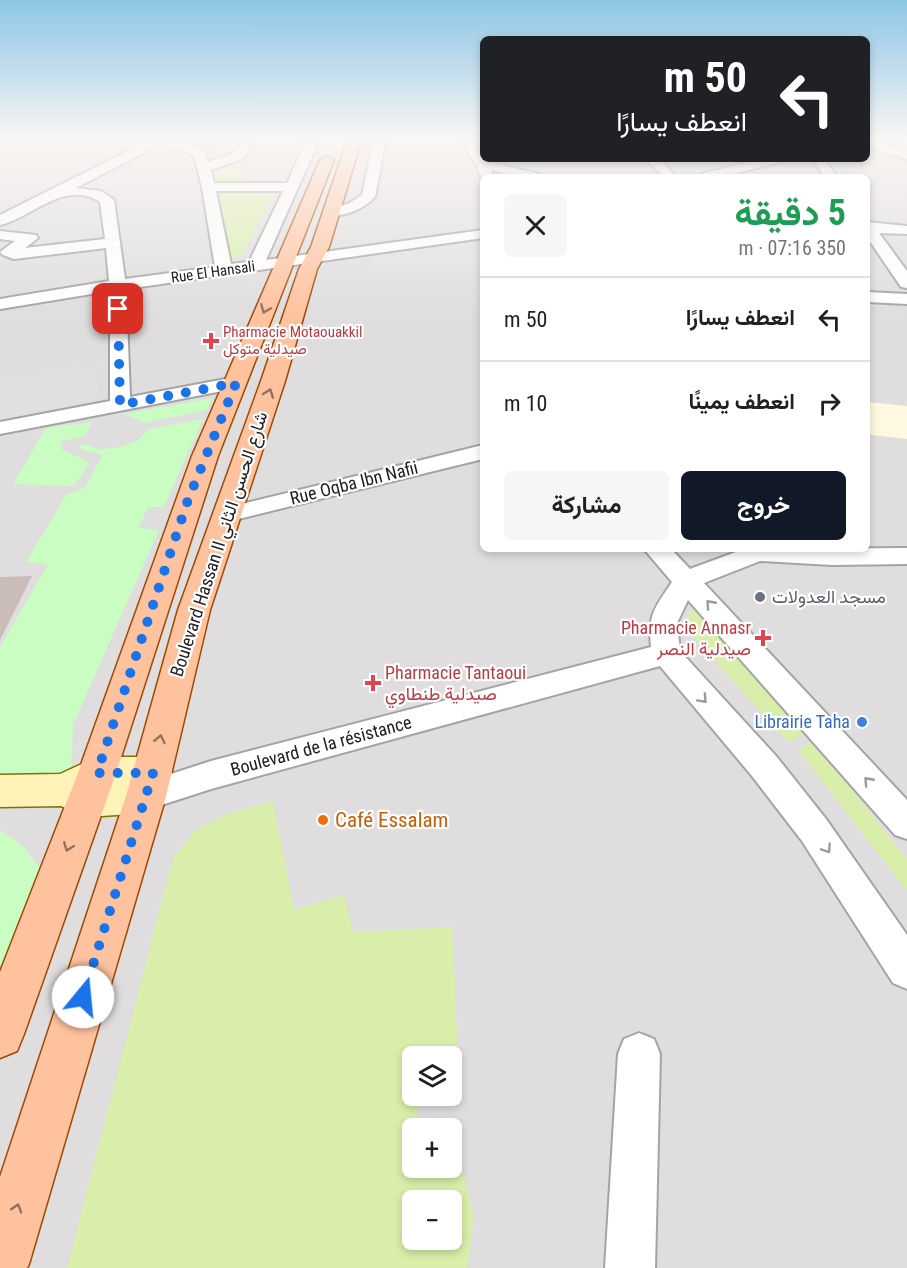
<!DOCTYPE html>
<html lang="ar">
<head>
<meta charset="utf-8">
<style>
	:root { --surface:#fff; --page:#f6f6f6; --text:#202124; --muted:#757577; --line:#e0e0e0; --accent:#111827 }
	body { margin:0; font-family:"Roboto Condensed",Vazirmatn,sans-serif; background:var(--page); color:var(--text); direction:rtl; height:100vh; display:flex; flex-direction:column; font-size:22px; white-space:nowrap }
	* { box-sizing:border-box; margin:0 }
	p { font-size:20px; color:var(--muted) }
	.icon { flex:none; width:33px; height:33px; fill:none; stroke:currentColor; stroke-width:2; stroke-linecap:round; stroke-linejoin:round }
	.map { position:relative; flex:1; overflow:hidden; direction:ltr }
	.sheet { position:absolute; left:480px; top:174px; width:390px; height:378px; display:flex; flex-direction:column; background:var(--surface); border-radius:9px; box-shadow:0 3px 9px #0003; direction:rtl }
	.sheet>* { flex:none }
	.hud { position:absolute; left:480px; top:36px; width:390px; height:126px; border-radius:9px; box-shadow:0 3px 9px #0003; direction:rtl; background:#202124; color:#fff; overflow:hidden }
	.buttons { position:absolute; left:402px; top:1046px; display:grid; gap:12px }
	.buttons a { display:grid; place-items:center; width:60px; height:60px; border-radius:9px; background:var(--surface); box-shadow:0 3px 9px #0003; font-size:30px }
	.pin { position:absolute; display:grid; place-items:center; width:51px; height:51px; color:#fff; margin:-26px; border-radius:12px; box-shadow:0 3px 9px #0006 }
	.me { position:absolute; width:66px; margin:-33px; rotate:17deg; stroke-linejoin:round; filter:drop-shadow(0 0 4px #0008) }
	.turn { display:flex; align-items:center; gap:21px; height:126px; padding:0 24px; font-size:27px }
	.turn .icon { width:78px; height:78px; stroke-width:2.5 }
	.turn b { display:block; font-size:42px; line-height:51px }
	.round { display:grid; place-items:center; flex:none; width:63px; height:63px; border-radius:9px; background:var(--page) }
	.headline { display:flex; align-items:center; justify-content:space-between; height:102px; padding:0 24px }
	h1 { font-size:36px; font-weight:700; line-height:45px; color:#1e9e55 }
	.primary-button { display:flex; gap:12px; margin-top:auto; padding:12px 24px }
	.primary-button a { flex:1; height:69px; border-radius:9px; background:var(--accent); color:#fff; font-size:24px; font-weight:700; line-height:69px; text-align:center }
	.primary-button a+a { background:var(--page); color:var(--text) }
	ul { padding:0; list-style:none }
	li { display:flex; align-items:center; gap:18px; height:84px; padding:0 24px; border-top:2px solid var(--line) }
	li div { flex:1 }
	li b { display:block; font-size:22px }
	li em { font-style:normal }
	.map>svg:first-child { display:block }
	.residential { fill:#dfddde; fill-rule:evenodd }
	.education { fill:#fff9e2 }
	.grass { fill:#d9eeaa; fill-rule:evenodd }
	.park { fill:#c9fdc2 }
	.parking { fill:#e0e0e0 }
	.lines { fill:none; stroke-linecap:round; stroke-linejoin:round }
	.river { fill:#a5dfe1; fill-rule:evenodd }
	.building { fill:#cabdb9 }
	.street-casing { stroke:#a4a4a4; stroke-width:4 }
	.secondary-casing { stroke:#7f7300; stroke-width:3 }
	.primary-casing { stroke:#9d4a00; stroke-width:3 }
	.street { fill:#fff; fill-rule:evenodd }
	.secondary { fill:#fdf3b9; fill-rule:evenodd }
	.primary { fill:#ffc29e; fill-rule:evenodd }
	.oneway { stroke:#90715f }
	.oneway2 { stroke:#9b9b9b }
	.route { stroke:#1a73e8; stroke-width:10; stroke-dasharray:0 18 }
	.health-dot { fill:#e0444e; stroke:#fff; stroke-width:2 }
	.worship-dot { fill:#6b7280; stroke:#fff; stroke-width:2 }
	.shop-dot { fill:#3f7fe0; stroke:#fff; stroke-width:2 }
	.food-dot { fill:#e8710a; stroke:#fff; stroke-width:2 }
	.labels { text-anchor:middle; stroke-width:4.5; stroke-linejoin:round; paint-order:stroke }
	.far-street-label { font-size:15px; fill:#202020; stroke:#fff }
	.far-health-label { font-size:15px; fill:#be3a42; stroke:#fff; text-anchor:start }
	.street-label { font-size:18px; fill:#202020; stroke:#fff }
	.worship-label { font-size:18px; fill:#5b616d; stroke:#fff; text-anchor:start }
	.health-label { font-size:18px; fill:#be3a42; stroke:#fff; text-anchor:end }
	.shop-label { font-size:18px; fill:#366cbe; stroke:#fff; text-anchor:end }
	.near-food-label { font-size:21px; fill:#c56008; stroke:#fff; text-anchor:start }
</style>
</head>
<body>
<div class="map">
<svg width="907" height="1268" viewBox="0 0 907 1268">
	<rect width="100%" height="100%" fill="#f1ece7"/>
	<!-- residential -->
	<path class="residential" d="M0,138H483V159H867V138H907V1268H0ZM483,177H867V549H483ZM412,1056H452V1095H412ZM412,1128H452V1167H412ZM412,1200H452V1239H412Z"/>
	<!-- education -->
	<polygon class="education" points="867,402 907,406 907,439 872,435 867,431"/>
	<!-- grass -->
	<g class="grass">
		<polygon points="232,160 241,171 246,171 242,183 215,184 210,178 211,170"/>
		<polygon points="276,189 243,253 237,258 228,258 214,190"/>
		<polygon points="695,609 809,733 788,742 681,623"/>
		<polygon points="813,741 907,859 907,891 798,750"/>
		<path d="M273,801L294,910L344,895L353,932L452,927L458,1054L412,1056V1095H417V1128H412V1167H452V1154L459,1157L474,1217L467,1268H67L173,858L195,831L227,814ZM412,1200H452V1239H412Z"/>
	</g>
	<!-- park -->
	<g class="park">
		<polygon points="212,398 207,410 145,423 124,414"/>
		<polygon points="203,419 164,507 148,507 139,528 159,530 73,725 71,775 0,777 0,647 48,564 26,562 66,495 84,488 103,455 85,451 77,447 86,444 98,449 118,448 138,440 148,429"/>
		<polygon points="92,422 85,436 61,441 62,450 90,462 74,486 13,484 46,428"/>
		<path d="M0,831C21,841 31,854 43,874L0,987Z"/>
	</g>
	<!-- parking -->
	<g class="parking">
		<polygon points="476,245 482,268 369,275 377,253"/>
		<polygon points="97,365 100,399 0,419 0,377"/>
	</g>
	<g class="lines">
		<!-- river -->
		<path class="river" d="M188,138H210L221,150L218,154C205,158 196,149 188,138Z"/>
	</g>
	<!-- building -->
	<polygon class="building" points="32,576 0,640 0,577"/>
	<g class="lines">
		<!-- street casing -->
		<g class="street-casing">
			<g id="street">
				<path d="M154,138H169L167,140L190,144L204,151L208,162L234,153L245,138H257L242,159L211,170L214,183H287L308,138H320L266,260L483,230V238L126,289L130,397L236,377L243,379L246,383L243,387L0,434V422L110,401V291L0,309V299L109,281L106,248L14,259L3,255L0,252L15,241L0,239V231L36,235L38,238L25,248L105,239L100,202C65,179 33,217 0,225V215ZM157,146L183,150L194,156L202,187L215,267L125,279L114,200L101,191L76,188ZM216,191H283L249,262L231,264Z"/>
				<path d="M374,138H386L375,197C364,209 341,219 325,215L323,212L325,209L348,204L362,195Z"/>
				<polygon points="458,138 470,138 486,161 539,174 540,177 519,177 491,170 493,177 483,177 482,180 476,164"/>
				<polygon points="867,139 907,151 907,159 867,147"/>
				<polygon points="646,159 659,159 677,177 664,177"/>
				<polygon points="761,159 782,159 780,162 721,177 700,177 701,174"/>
				<polygon points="812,159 824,159 837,177 825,177"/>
				<polygon points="867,222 907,226 907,234 879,233 907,271 907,288 901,287 867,237"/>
				<polygon points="867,292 907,294 907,304 867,302"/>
				<polygon points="483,445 483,459 226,522 217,520 214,515 217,510"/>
				<path d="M907,548V564L832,565L760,561L704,583L907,800V839L895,835L688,600L677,623L680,651L776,756L826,819L907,935V989L893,983L802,841L752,776L660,666L211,789L146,810L134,806L129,796L134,786L211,761L651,647C648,614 654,609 672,582L644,549H671L690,569L744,549Z"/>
				<polygon points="639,1033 654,1039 660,1054 655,1268 605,1268 618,1054 624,1039"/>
			</g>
		</g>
		<!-- secondary casing -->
		<g class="secondary-casing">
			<polygon id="secondary" points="97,757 153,757 167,762 172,773 167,784 161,786 166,796 160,808 146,813 87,817 61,806 0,807 0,775 60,774"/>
		</g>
		<!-- primary casing -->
		<g class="primary-casing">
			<g id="primary">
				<polygon points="348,138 362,138 329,247 317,269 285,381 210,610 166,796 29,1264 27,1268 0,1268 0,1177 126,796 178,610 261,381 299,269 311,247"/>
				<polygon points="327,156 334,160 218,456 116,773 24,1034 17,1051 0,1058 0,972 78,773 192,456 320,160"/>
			</g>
		</g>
		<!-- street -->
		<use href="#street" class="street"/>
		<!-- secondary -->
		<use href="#secondary" class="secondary"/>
		<!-- primary -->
		<use href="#primary" class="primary"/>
	</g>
	<!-- one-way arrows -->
	<defs><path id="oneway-chevron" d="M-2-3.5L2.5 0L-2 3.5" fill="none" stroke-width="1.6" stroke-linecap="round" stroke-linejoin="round" transform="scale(1.5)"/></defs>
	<g class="oneway">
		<use href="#oneway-chevron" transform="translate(265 309) rotate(112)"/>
		<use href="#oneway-chevron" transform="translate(269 393) rotate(-70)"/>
		<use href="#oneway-chevron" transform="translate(160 739) rotate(-78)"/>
		<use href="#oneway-chevron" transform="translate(68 847) rotate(111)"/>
		<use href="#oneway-chevron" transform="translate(17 1208) rotate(-73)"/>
	</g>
	<g class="oneway2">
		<use href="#oneway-chevron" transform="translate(710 604) rotate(-132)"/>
		<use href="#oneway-chevron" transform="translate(703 699) rotate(47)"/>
		<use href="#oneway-chevron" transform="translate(868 781) rotate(-132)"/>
		<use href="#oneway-chevron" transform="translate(827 849) rotate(56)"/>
	</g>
	<!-- sky -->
	<linearGradient id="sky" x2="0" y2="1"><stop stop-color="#8dc5e5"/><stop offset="0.44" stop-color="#f9f6f4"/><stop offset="1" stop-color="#f9f6f4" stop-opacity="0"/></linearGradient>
	<rect width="907" height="316" fill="url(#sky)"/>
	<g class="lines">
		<!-- route -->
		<polyline class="route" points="83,997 153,773 97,773 188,500 236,383 120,405 118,309"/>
	</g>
	<!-- markers -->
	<g class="health-dot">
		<path d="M208 332h6v6h6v6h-6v6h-6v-6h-6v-6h6z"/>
		<path d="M760 629h6v6h6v6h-6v6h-6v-6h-6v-6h6z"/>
		<path d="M370 674h6v6h6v6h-6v6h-6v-6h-6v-6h6z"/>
	</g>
	<circle class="worship-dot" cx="760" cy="597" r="6"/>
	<circle class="shop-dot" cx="862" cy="722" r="6"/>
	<circle class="food-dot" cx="323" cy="820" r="6"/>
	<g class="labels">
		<!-- far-street labels -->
		<g class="far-street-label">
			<text transform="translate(213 272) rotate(-8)" y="5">Rue El Hansali</text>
		</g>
		<!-- far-health labels -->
		<g class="far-health-label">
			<text x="223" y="337">Pharmacie Motaouakkil<tspan x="223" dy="17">صيدلية متوكل</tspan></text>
		</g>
		<!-- street labels -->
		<g class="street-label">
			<text transform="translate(354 483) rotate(-14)" y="6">Rue Oqba Ibn Nafii</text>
			<text transform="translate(219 544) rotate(-72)" y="6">Boulevard Hassan II شارع الحسن الثاني</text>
			<text transform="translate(321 746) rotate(-15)" y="6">Boulevard de la résistance</text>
		</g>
		<!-- worship labels -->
		<g class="worship-label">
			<text x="772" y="603">مسجد العدولات</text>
		</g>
		<!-- health labels -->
		<g class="health-label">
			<text x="751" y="634">Pharmacie Annasr<tspan x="751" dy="21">صيدلية النصر</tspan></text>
			<text x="385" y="679" text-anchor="start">Pharmacie Tantaoui<tspan x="385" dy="21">صيدلية طنطاوي</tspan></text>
		</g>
		<!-- shop labels -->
		<g class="shop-label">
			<text x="850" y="728">Librairie Taha</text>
		</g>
		<!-- near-food labels -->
		<g class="near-food-label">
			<text x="335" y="827">Café Essalam</text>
		</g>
	</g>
</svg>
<div class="buttons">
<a><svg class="icon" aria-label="layers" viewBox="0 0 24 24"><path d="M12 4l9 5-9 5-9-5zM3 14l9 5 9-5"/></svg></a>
<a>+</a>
<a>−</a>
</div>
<div class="pin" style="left:118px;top:309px;background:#d93025"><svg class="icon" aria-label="arrive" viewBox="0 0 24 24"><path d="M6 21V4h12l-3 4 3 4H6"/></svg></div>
<svg class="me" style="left:83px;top:997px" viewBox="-20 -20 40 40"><circle r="19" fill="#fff"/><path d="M0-13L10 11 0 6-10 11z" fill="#1a73e8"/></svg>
<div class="hud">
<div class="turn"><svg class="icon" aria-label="left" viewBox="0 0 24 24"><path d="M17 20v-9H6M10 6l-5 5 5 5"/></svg><div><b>50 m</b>انعطف يسارًا</div></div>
</div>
<section class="sheet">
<div class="headline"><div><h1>5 دقيقة</h1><p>350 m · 07:16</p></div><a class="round"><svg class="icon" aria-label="close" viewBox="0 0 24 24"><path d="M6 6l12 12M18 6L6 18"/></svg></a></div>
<ul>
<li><svg class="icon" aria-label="left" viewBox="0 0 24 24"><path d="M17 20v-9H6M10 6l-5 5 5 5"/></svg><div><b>انعطف يسارًا</b></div><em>50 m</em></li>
<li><svg class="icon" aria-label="right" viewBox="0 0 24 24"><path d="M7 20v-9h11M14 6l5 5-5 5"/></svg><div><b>انعطف يمينًا</b></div><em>10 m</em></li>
</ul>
<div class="primary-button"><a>خروج</a><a>مشاركة</a></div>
</section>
</div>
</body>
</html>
